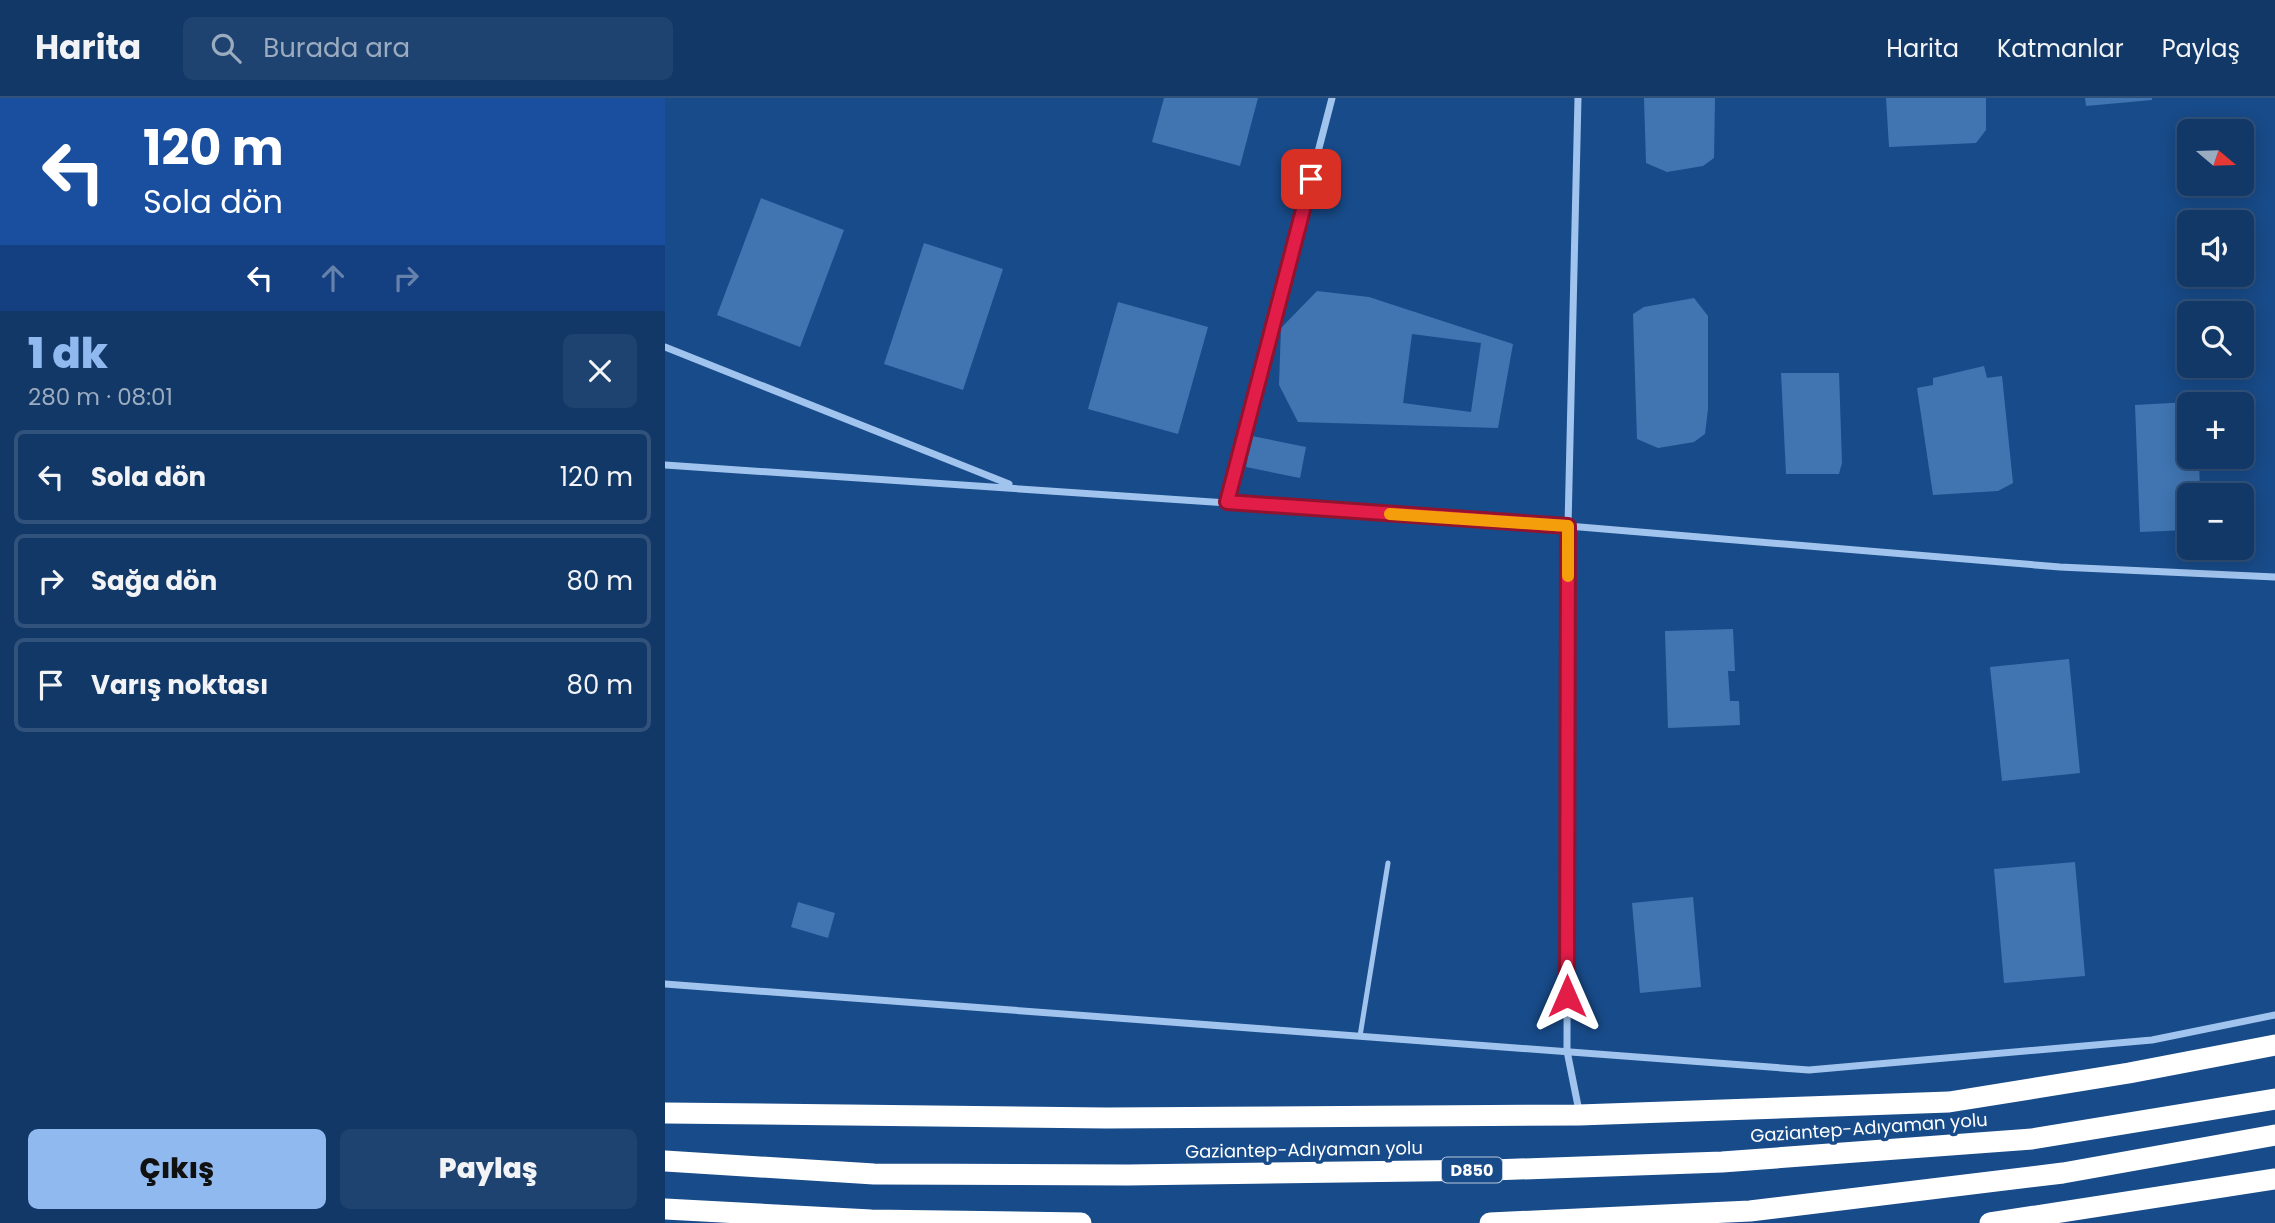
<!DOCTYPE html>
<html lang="tr">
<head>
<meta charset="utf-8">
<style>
	:root { --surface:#123867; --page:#1f4370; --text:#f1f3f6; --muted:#9cacc0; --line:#31527b; --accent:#90b9f0 }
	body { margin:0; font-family:Poppins,sans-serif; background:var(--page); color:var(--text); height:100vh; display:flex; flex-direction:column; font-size:26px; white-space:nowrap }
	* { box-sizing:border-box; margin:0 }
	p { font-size:23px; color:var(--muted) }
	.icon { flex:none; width:38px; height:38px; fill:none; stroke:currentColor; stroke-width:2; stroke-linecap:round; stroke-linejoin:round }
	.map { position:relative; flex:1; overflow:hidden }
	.drawer { display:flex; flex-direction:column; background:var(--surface); width:665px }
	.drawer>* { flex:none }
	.hud { background:#1a4fa0; color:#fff; overflow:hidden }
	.needle { width:46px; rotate:109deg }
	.tools { position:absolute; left:1512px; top:21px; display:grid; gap:14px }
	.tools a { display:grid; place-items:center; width:77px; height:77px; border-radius:10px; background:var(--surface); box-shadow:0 4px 18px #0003,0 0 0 2px var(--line); font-size:35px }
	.pin { position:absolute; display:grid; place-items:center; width:60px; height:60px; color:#fff; margin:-30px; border-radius:14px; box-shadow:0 4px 10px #0006 }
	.me { position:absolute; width:77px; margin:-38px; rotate:0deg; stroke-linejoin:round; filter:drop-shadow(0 0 5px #0008) }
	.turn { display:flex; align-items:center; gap:24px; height:147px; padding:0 28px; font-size:32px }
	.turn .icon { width:91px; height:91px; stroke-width:2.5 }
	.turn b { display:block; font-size:49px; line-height:60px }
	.lanes { display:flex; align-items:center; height:66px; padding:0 28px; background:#0003; justify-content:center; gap:35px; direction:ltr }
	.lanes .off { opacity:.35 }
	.round { display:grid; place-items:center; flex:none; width:74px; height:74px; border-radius:10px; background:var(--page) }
	.summary { display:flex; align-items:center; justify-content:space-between; height:119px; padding:0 28px }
	h1 { font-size:42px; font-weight:800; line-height:52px; color:var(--accent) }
	.cta { display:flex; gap:14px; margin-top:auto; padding:14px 28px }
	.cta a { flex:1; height:80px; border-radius:10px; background:var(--accent); color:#111; font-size:28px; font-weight:800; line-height:80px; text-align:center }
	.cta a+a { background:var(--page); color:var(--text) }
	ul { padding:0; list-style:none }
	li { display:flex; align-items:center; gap:21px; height:94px; margin:0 14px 10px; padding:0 14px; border:4px solid var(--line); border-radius:10px }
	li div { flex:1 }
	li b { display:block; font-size:26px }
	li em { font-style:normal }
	header { display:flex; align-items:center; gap:42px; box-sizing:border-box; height:98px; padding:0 35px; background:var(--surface); border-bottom:2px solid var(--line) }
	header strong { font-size:33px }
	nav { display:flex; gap:38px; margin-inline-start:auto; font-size:24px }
	.search { width:490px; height:63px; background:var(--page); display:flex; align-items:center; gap:18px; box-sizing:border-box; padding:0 24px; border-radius:10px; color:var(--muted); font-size:26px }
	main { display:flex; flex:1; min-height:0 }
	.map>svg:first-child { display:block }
	.building { fill:#4075b2; fill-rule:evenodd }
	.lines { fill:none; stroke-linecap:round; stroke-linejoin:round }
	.lane { stroke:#a1c4ee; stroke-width:5 }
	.street { stroke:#a1c4ee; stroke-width:7 }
	.highway { stroke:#fff; stroke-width:21 }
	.route-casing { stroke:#92132f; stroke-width:18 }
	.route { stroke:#e11d48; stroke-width:12 }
	.slow { stroke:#f59e0b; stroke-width:12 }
	.labels { text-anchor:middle; stroke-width:7; stroke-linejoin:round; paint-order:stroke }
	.shield { fill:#184b89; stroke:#bac9dc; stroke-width:2 }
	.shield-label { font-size:16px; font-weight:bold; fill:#fff }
	.street-label { font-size:18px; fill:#fff; stroke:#184b89 }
</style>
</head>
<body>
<header>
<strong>Harita</strong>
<div class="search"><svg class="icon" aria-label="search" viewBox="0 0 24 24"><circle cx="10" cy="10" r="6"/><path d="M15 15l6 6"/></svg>Burada ara</div>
<nav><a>Harita</a><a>Katmanlar</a><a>Paylaş</a></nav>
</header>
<main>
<section class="drawer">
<div class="hud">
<div class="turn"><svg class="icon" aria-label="left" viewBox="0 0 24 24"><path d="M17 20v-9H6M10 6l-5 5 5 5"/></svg><div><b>120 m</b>Sola dön</div></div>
<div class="lanes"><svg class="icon" aria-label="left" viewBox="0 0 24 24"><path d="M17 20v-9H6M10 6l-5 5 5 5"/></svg><svg class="icon off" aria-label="ahead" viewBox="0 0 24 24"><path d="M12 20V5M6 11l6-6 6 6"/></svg><svg class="icon off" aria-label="right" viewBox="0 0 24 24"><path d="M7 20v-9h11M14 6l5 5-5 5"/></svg></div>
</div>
<div class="summary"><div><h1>1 dk</h1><p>280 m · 08:01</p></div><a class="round"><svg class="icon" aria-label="close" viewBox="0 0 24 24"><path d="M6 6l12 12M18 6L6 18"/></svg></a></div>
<ul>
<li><svg class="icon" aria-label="left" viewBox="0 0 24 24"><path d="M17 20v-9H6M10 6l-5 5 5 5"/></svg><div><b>Sola dön</b></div><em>120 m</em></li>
<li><svg class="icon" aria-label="right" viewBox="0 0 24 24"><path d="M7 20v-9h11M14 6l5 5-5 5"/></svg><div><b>Sağa dön</b></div><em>80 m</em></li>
<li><svg class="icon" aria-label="arrive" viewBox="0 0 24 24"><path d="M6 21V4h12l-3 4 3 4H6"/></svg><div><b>Varış noktası</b></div><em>80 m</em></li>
</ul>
<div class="cta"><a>Çıkış</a><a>Paylaş</a></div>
</section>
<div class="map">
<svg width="1610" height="1125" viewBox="0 0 1610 1125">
	<rect width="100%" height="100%" fill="#184b89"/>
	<!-- building -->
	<g class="building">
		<polygon points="499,0 593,0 575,68 487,44"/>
		<polygon points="979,0 1050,0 1049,60 1038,68 1002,74 981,65"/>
		<polygon points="1221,0 1321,0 1321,32 1311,45 1224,49"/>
		<polygon points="1420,0 1487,0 1487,2 1421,8"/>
		<polygon points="96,100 179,132 135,249 52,217"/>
		<polygon points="259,145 338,171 298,292 219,266"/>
		<path d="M652,193L704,199L848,246L833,330L633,324L614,287L616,230ZM747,236L816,245L806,314L738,305Z"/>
		<polygon points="1029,200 1043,218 1043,311 1040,336 1029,344 993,350 972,341 968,216 979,209"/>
		<polygon points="453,204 543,229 513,336 423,311"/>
		<polygon points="1319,268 1322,280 1337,278 1348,385 1333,393 1268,397 1252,290 1268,287 1268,280"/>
		<polygon points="1116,275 1174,275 1177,365 1174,376 1121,376"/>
		<polygon points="1524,304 1524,359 1534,359 1535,397 1524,397 1524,432 1475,434 1470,307"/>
		<polygon points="587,338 641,349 635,380 581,369"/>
		<polygon points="1068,531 1070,573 1063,573 1065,603 1074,603 1075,627 1003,630 1000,533"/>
		<polygon points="1404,561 1415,675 1337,683 1325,569"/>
		<polygon points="1410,764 1420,878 1339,885 1329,771"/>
		<polygon points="1028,799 1036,889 975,895 967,805"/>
		<polygon points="133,804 170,815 163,840 126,829"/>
	</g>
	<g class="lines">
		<!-- lane -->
		<polyline class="lane" points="695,938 723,765"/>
		<!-- street -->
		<g class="street">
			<polyline points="913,0 903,428 902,953 914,1013"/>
			<polyline points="0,249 344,386"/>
			<polyline points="0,367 903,428 1395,469 1610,479"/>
			<polyline points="562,404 667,0"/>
			<polyline points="0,886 1144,972 1487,942 1610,917"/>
		</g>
		<!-- highway -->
		<g class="highway">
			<polyline points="0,1015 441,1020 914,1017 1284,1004 1464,975 1610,947"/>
			<polyline points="0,1063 209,1076 463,1077 827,1072 1057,1064 1367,1041 1610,1001"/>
			<polyline points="0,1111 206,1122 416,1125"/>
			<polyline points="825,1125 1085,1113 1398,1075 1610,1037"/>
			<polyline points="1325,1125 1610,1081"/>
		</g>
	</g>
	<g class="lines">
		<!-- route casing -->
		<g class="route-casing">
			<polyline id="route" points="646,81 562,404 903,428 902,898"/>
		</g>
		<!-- route -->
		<use href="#route" class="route"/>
		<!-- slow -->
		<polyline class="slow" points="725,416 903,428 903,478"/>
	</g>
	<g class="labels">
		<!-- shield labels -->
		<rect class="shield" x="777" y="1059.5" width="60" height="25" rx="5"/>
		<g class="shield-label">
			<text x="807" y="1078">D850</text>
		</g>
		<!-- street labels -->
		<g class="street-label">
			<text transform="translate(1204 1030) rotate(-4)" y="6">Gaziantep-Adıyaman yolu</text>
			<text transform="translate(639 1052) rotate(-1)" y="6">Gaziantep-Adıyaman yolu</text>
		</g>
	</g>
</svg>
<div class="tools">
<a><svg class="needle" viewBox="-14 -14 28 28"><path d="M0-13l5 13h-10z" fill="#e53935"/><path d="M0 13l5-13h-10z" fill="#9cacc0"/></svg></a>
<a><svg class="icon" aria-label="sound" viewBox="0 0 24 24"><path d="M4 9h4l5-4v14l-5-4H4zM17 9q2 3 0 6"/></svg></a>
<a><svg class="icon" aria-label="search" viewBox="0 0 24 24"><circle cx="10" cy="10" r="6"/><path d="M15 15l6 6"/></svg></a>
<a>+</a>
<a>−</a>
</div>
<div class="pin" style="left:646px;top:81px;background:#d93025"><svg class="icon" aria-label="arrive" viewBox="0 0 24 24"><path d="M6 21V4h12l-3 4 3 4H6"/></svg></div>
<svg class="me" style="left:902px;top:898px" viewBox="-20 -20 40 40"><path d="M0-17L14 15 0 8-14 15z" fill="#e11d48" stroke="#fff" stroke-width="4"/></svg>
</div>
</main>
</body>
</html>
